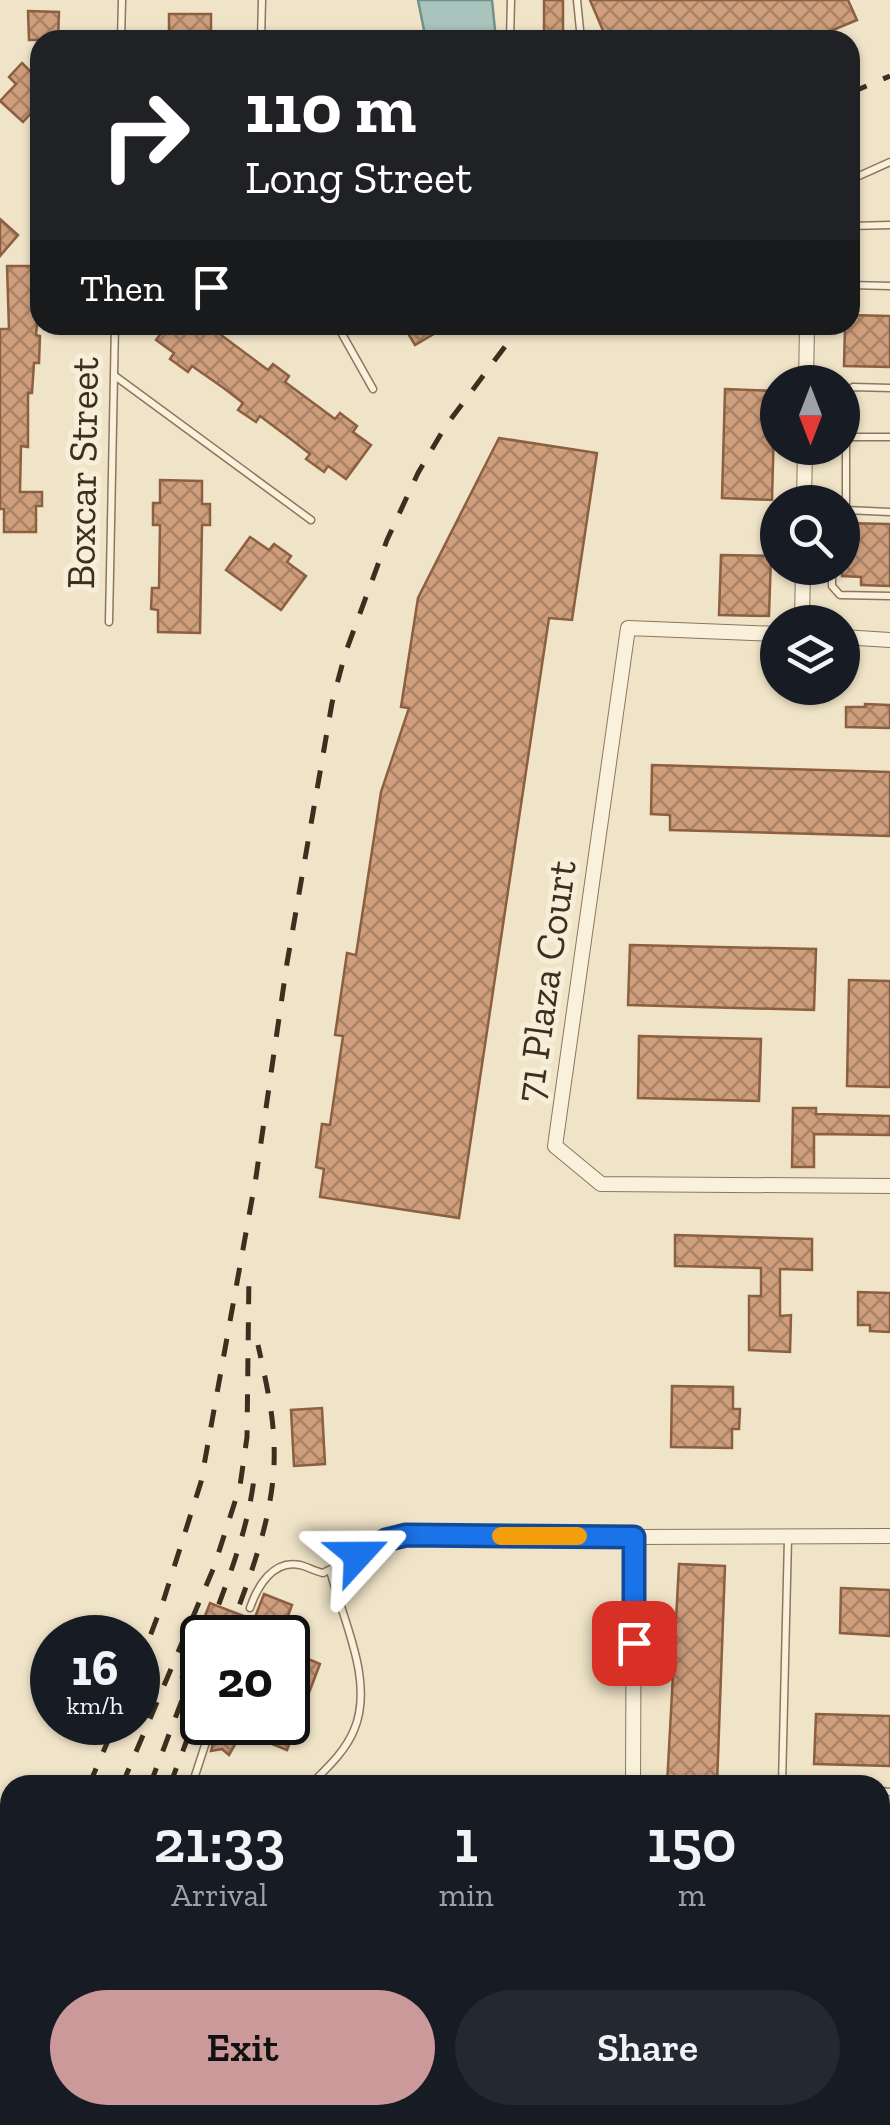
<!DOCTYPE html>
<html lang="en">
<head>
<meta charset="utf-8">
<style>
	:root { --surface:#171b24; --page:#242831; --text:#f1f3f6; --muted:#9ea1a6; --accent:#cc999b }
	body { margin:0; font-family:"Zilla Slab",serif; background:var(--page); color:var(--text); height:100vh; display:flex; flex-direction:column; font-size:38px; white-space:nowrap }
	* { box-sizing:border-box; margin:0 }
	p { font-size:32px; color:var(--muted) }
	.icon { flex:none; width:55px; height:55px; fill:none; stroke:currentColor; stroke-width:2; stroke-linecap:round; stroke-linejoin:round }
	.map { position:relative; flex:1; overflow:hidden }
	.drawer { position:absolute; left:0px; top:1775px; width:890px; height:350px; display:flex; flex-direction:column; background:var(--surface); border-radius:30px 30px 0 0; box-shadow:0 2px 8px #0004 }
	.drawer>* { flex:none }
	.top-card { position:absolute; left:30px; top:30px; width:830px; height:305px; border-radius:30px; box-shadow:0 2px 8px #0004; background:#202124; color:#fff; overflow:hidden }
	.needle { width:65px; rotate:180deg }
	.buttons { position:absolute; left:760px; top:365px; display:grid; gap:20px }
	.buttons a { display:grid; place-items:center; width:100px; height:100px; border-radius:50%; background:var(--surface); box-shadow:0 2px 8px #0004; font-size:50px }
	.speed { position:absolute; left:30px; top:1615px; display:flex; gap:20px; font-size:50px; font-weight:700; text-align:center }
	.speed>* { display:grid; place-content:center; width:130px; height:130px; border-radius:50%; background:var(--surface); box-shadow:0 2px 8px #0004; line-height:1 }
	.speed small { font-size:25px; font-weight:400 }
	.speed .limit { border:5px solid #111; border-radius:15px; background:#fff; color:#111 }
	.pin { position:absolute; display:grid; place-items:center; width:85px; height:85px; color:#fff; margin:-42px; border-radius:20px; box-shadow:0 5px 15px #0006 }
	.me { position:absolute; width:110px; margin:-55px; rotate:66deg; stroke-linejoin:round; filter:drop-shadow(0 0 8px #0008) }
	.turn { display:flex; align-items:center; gap:35px; height:210px; padding:0 50px; font-size:45px }
	.turn .icon { width:130px; height:130px; stroke-width:2.5 }
	.turn b { display:block; font-size:70px; line-height:85px }
	.then { display:flex; align-items:center; height:95px; padding:0 50px; background:#0003; gap:20px; font-size:38px }
	.eta { display:flex; justify-content:space-evenly; align-items:center; height:170px; text-align:center }
	.eta b { font-size:60px; font-weight:600; line-height:70px }
	.action { display:flex; gap:20px; margin-top:auto; padding:20px 50px }
	.action a { flex:1; height:115px; border-radius:60px; background:var(--accent); color:#111; font-size:40px; font-weight:600; line-height:115px; text-align:center }
	.action a+a { background:var(--page); color:var(--text) }
	.map>svg:first-child { display:block }
	.water { fill:#a9c4bc; stroke:#6f938a; stroke-width:2.5 }
	.building { fill:url(#building-cross-hatch); stroke:#8d5f41; stroke-width:2.5 }
	.lines { fill:none; stroke-linecap:round; stroke-linejoin:round }
	.service-casing { stroke:#8d765c; stroke-width:9 }
	.minor-casing { stroke:#8d765c; stroke-width:16 }
	.service { stroke:#faf1dc; stroke-width:6 }
	.minor { stroke:#faf1dc; stroke-width:14 }
	.rail { stroke:#3d2e20; stroke-width:5; stroke-dasharray:18 18; stroke-linecap:butt }
	.route-casing { stroke:#114b97; stroke-width:25 }
	.route { stroke:#1a73e8; stroke-width:18 }
	.slow { stroke:#f59e0b; stroke-width:18 }
	.labels { text-anchor:middle; stroke-width:10; stroke-linejoin:round; paint-order:stroke }
	.street-label { font-size:40px; fill:#3d2e20; stroke:#f7eed8 }
</style>
</head>
<body>
<div class="map">
<svg width="890" height="2125" viewBox="0 0 890 2125">
	<defs>
		<pattern id="building-cross-hatch" width="8" height="8" patternUnits="userSpaceOnUse" patternTransform="scale(2.5)"><rect width="8" height="8" fill="#cf9f7d"/><path d="M0 0l8 8M0 8l8-8" fill="none" stroke="#a98266"/></pattern>
	</defs>
	<rect width="100%" height="100%" fill="#f0e4c8"/>
	<!-- water -->
	<polygon class="water" points="418,0 492,0 496,40 426,40"/>
	<!-- building -->
	<g class="building">
		<rect x="544" y="0" width="19" height="40"/>
		<polygon points="590,0 848,0 857,20 809,40 607,40"/>
		<polygon points="28,11 59,12 58,40 29,40"/>
		<rect x="169" y="14" width="42" height="26"/>
		<polygon points="22,63 40,81 40,103 23,122 0,101 16,84 9,77"/>
		<polygon points="0,219 18,235 0,256"/>
		<polygon points="7,266 33,266 33,294 40,293 36,335 40,336 39,363 34,363 32,393 28,393 28,447 21,446 20,492 42,492 42,506 36,506 36,532 4,532 4,509 0,509 0,329 9,329"/>
		<polygon points="850,315 890,316 890,367 844,366 845,325 850,325"/>
		<polygon points="167,325 222,325 217,332 268,370 273,364 289,376 285,382 335,419 340,413 357,426 353,432 371,445 346,479 328,466 324,472 306,459 310,454 292,440 260,416 256,422 238,410 243,403 225,389 192,366 188,372 170,359 174,353 156,340"/>
		<polygon points="403,325 449,325 415,345"/>
		<polygon points="725,389 775,391 772,500 722,498"/>
		<polygon points="499,438 597,453 572,620 549,618 459,1218 320,1197 324,1169 316,1167 322,1124 330,1125 343,1036 335,1035 347,953 356,955 381,792 409,708 401,707 418,598"/>
		<polygon points="160,480 202,481 202,504 210,504 210,525 202,525 200,633 158,632 158,610 151,609 152,588 159,588 160,525 153,525 153,503 160,503"/>
		<polygon points="842,523 890,524 890,586 861,585 861,577 842,576"/>
		<polygon points="250,537 269,550 274,544 291,556 287,562 306,576 281,610 226,570"/>
		<polygon points="721,555 771,556 769,616 719,615"/>
		<polygon points="865,704 890,705 890,728 846,727 846,707 865,707"/>
		<polygon points="652,765 890,772 890,836 670,830 670,815 651,814"/>
		<polygon points="630,945 816,949 814,1010 628,1005"/>
		<polygon points="849,980 890,981 890,1087 847,1086"/>
		<polygon points="639,1036 761,1039 759,1101 638,1098"/>
		<polygon points="793,1108 816,1108 816,1114 890,1116 890,1135 814,1134 814,1167 792,1167"/>
		<polygon points="675,1235 812,1239 812,1270 780,1269 780,1316 791,1315 790,1352 749,1350 749,1296 761,1296 761,1268 675,1266"/>
		<polygon points="858,1292 890,1293 890,1332 870,1331 870,1325 858,1325"/>
		<polygon points="672,1386 733,1387 733,1409 740,1409 739,1429 732,1429 732,1448 671,1447"/>
		<polygon points="322,1408 325,1464 294,1466 291,1410"/>
		<polygon points="679,1564 725,1566 717,1785 667,1785"/>
		<polygon points="841,1588 890,1590 890,1636 840,1633"/>
		<polygon points="264,1594 292,1605 280,1638 202,1638 202,1685 181,1677 210,1603 254,1620"/>
		<polygon points="296,1654 320,1664 287,1750 220,1723 288,1722 288,1676"/>
		<polygon points="816,1714 890,1716 890,1766 814,1764"/>
		<polygon points="217,1728 241,1734 229,1755 222,1749 211,1751"/>
	</g>
	<g class="lines">
		<!-- service casing -->
		<g class="service-casing">
			<g id="service">
				<polyline points="577,0 581,40"/>
				<polyline points="121,40 122,0"/>
				<polyline points="261,40 262,0"/>
				<polyline points="510,40 511,0"/>
				<polyline points="850,180 890,162"/>
				<polyline points="850,226 890,225"/>
				<polyline points="850,285 890,286"/>
				<polyline points="337,325 373,389"/>
				<polyline points="115,376 311,520"/>
				<polyline points="846,437 890,437"/>
				<polyline points="846,510 890,512"/>
				<polyline points="842,514 846,510 846,393 853,387 890,388"/>
				<polyline points="832,568 832,586 840,595 890,596"/>
				<polyline points="109,622 115,325"/>
				<path d="M250,1608C257,1587 273,1559 300,1565C308,1567 314,1571 323,1573L396,1536L634,1537"/>
				<polyline points="192,1785 207,1739"/>
				<path d="M310,1785C326,1769 345,1752 354,1730C375,1681 342,1619 330,1570"/>
				<polyline points="782,1785 788,1538"/>
				<polyline points="880,1791 890,1792"/>
				<polyline points="880,1910 890,1910"/>
				<polyline points="880,1987 890,1988"/>
				<polyline points="880,2040 890,2043"/>
				<polyline points="750,2115 765,2125"/>
				<polyline points="848,2115 864,2125"/>
				<polyline points="148,2125 149,2115"/>
				<polyline points="282,2125 282,2115"/>
			</g>
		</g>
		<!-- minor casing -->
		<g class="minor-casing">
			<g id="minor">
				<polyline points="806,382 807,325"/>
				<polyline points="804,502 805,448"/>
				<polyline points="802,622 803,568"/>
				<polyline points="778,634 628,628 555,1146 601,1184 890,1186"/>
				<polyline points="842,637 890,640"/>
				<polyline points="633,1785 634,1537 890,1536"/>
				<polyline points="351,2125 352,2115"/>
			</g>
		</g>
		<!-- service -->
		<use href="#service" class="service"/>
		<!-- minor -->
		<use href="#minor" class="minor"/>
		<!-- rail -->
		<g class="rail">
			<polyline points="850,93 890,76"/>
			<path d="M206,1638C227,1582 249,1530 255,1470"/>
			<path d="M227,1638C250,1577 277,1510 274,1444C273,1410 265,1377 258,1345"/>
			<polyline points="138,1668 163,1602 201,1482 256,1177 287,963 332,703 345,654 387,540 418,473 445,427 521,325"/>
			<polyline points="89,1785 116,1722"/>
			<polyline points="122,1785 214,1567 240,1486 247,1437 249,1272"/>
			<polyline points="150,1785 202,1647"/>
			<polyline points="170,1785 202,1700"/>
			<polyline points="0,1887 10,1873"/>
			<polyline points="0,1933 10,1918"/>
			<polyline points="0,2002 10,1993"/>
			<polyline points="64,2115 65,2125"/>
		</g>
	</g>
	<g class="lines">
		<!-- route casing -->
		<g class="route-casing">
			<polyline id="route" points="358,1555 386,1540 406,1535 634,1537 634,1643"/>
		</g>
		<!-- route -->
		<use href="#route" class="route"/>
		<!-- slow -->
		<polyline class="slow" points="501,1536 578,1536"/>
	</g>
	<g class="labels">
		<!-- street labels -->
		<g class="street-label">
			<text transform="translate(82 473) rotate(-89)" y="14">Boxcar Street</text>
			<text transform="translate(545 981) rotate(-82)" y="14">71 Plaza Court</text>
		</g>
	</g>
</svg>
<div class="buttons">
<a><svg class="needle" viewBox="-14 -14 28 28"><path d="M0-13l5 13h-10z" fill="#e53935"/><path d="M0 13l5-13h-10z" fill="#9ea1a6"/></svg></a>
<a><svg class="icon" aria-label="search" viewBox="0 0 24 24"><circle cx="10" cy="10" r="6"/><path d="M15 15l6 6"/></svg></a>
<a><svg class="icon" aria-label="layers" viewBox="0 0 24 24"><path d="M12 4l9 5-9 5-9-5zM3 14l9 5 9-5"/></svg></a>
</div>
<div class="speed"><div>16<small>km/h</small></div><div class="limit">20</div></div>
<div class="pin" style="left:634px;top:1643px;background:#d93025"><svg class="icon" aria-label="arrive" viewBox="0 0 24 24"><path d="M6 21V4h12l-3 4 3 4H6"/></svg></div>
<svg class="me" style="left:358px;top:1555px" viewBox="-20 -20 40 40"><path d="M0-17L14 15 0 8-14 15z" fill="#1a73e8" stroke="#fff" stroke-width="4"/></svg>
<div class="top-card">
<div class="turn"><svg class="icon" aria-label="right" viewBox="0 0 24 24"><path d="M7 20v-9h11M14 6l5 5-5 5"/></svg><div><b>110 m</b>Long Street</div></div>
<div class="then">Then<svg class="icon" aria-label="arrive" viewBox="0 0 24 24"><path d="M6 21V4h12l-3 4 3 4H6"/></svg></div>
</div>
<section class="drawer">
<div class="eta">
<div><b>21:33</b><p>Arrival</p></div>
<div><b>1</b><p>min</p></div>
<div><b>150</b><p>m</p></div>
</div>
<div class="action"><a>Exit</a><a>Share</a></div>
</section>
</div>
</body>
</html>
